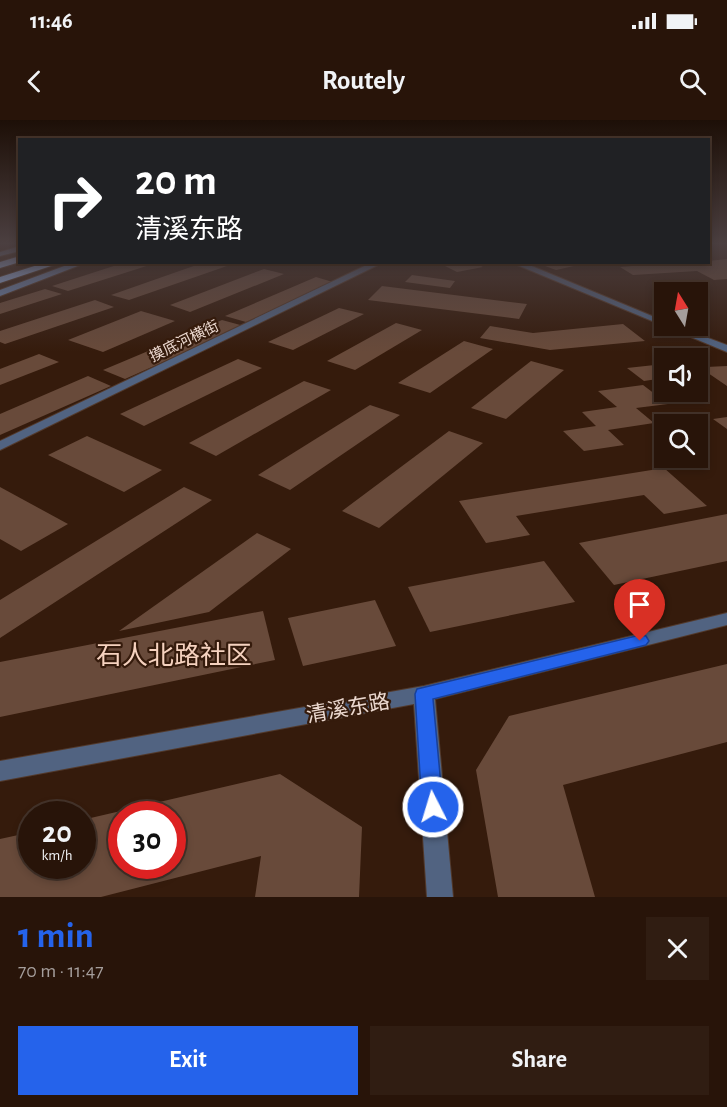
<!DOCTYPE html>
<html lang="en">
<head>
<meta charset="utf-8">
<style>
	:root { --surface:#281409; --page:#301d12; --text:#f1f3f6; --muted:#a59e9c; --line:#44332a; --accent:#2563eb }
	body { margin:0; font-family:"Alegreya Sans","Noto Sans SC",sans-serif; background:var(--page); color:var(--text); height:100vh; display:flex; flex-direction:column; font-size:22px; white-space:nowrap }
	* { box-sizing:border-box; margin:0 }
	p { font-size:20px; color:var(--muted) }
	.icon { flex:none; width:33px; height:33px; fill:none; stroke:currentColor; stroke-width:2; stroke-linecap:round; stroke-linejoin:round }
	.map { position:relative; height:777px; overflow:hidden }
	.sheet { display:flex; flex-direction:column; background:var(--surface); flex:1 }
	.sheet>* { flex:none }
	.banner { position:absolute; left:18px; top:18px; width:692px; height:126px; border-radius:0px; box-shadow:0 3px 9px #0003,0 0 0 2px var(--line); background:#202124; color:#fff; overflow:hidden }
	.needle { width:39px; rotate:349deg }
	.buttons { position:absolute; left:654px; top:162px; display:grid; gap:12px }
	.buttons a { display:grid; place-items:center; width:54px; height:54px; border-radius:0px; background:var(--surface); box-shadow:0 3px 9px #0003,0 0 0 2px var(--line); font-size:30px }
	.speed { position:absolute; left:18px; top:681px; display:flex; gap:12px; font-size:30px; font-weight:700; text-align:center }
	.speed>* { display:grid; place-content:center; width:78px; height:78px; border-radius:50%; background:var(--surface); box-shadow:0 3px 9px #0003,0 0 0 2px var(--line); line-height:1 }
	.speed small { font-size:15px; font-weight:400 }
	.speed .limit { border:9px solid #d22; background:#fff; color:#111 }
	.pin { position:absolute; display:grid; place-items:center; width:51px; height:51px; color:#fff; margin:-62px -26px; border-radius:50% 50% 50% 0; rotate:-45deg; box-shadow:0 0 6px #0007 }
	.pin .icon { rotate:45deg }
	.me { position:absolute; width:66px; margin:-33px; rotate:355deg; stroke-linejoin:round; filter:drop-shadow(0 0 4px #0008) }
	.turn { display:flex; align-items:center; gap:21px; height:126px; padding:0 18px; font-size:27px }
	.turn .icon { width:78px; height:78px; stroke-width:2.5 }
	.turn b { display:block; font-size:42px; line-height:51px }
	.round { display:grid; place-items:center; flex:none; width:63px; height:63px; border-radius:0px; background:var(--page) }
	.overview { display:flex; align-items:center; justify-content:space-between; height:102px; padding:0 18px }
	h1 { font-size:36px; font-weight:700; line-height:45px; color:var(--accent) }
	.cta { display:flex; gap:12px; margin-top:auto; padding:12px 18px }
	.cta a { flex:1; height:69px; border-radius:0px; background:var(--accent); color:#fff; font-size:24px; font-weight:700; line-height:69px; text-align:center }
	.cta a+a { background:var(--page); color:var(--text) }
	.status { display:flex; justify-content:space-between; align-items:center; height:42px; padding:0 30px; background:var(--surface); direction:ltr }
	.status svg { height:16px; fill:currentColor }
	header { display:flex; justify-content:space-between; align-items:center; height:78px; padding:0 18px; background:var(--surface); font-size:27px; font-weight:700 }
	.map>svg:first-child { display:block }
	.building { fill:#684a3a; fill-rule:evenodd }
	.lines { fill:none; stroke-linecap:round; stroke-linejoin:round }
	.street-casing { stroke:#52392b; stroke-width:2 }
	.secondary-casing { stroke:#52392b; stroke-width:2 }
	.highway-casing { stroke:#52392b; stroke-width:2 }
	.street { fill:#516381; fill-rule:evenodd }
	.secondary { fill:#6b88b8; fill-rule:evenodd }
	.highway { fill:#9abefa; fill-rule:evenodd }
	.route { fill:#2563eb; stroke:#184099; stroke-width:1.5 }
	.labels { text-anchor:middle; stroke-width:4.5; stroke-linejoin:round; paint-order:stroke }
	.far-street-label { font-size:15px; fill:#ebd8cf; stroke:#351b0c }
	.near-street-label { font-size:21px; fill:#ebd8cf; stroke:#351b0c }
	.near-quarter-label { font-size:26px; fill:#f6d2bf; stroke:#351b0c }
</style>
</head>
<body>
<div class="status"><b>11:46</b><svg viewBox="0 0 49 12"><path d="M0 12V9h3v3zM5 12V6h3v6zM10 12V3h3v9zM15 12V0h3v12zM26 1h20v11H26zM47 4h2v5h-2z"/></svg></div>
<header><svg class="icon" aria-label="back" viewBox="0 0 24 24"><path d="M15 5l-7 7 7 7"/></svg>Routely<svg class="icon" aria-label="search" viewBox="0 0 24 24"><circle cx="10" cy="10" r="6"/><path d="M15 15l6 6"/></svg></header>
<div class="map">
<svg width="727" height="777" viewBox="0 0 727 777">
	<rect width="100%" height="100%" fill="#351b0c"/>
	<!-- building -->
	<g class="building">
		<polygon points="727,139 727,159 714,160 697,151 633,155 620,147 632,146 626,142 708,142 708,141"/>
		<polygon points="126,142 156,143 68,171 52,166"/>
		<polygon points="205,142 227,146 129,180 111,175"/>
		<polygon points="437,142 474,142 483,147 457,152"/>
		<polygon points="561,142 577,142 574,146 556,150 545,146"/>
		<polygon points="264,149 284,154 190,192 170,185"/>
		<polygon points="412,155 455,161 450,168 405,162"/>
		<polygon points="316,157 336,163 246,202 225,196"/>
		<polygon points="382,166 527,184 519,199 368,180"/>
		<polygon points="45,169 62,174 0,194 0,183"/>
		<polygon points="95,180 114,187 5,224 0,222 0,211"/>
		<polygon points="339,188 364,194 293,230 268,222"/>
		<polygon points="141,191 175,201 103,232 68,220"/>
		<polygon points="222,200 244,206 125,259 103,250"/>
		<polygon points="396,203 422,210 355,250 327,241"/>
		<polygon points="623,204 645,221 550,230 480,218 490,206 533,213"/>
		<polygon points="464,221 493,229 430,273 398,263"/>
		<polygon points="39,234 59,242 0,265 0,249"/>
		<polygon points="238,239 262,248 144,306 120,294"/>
		<polygon points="531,241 564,250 506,299 471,288"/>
		<polygon points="698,242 706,247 727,246 727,266 708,253 698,254"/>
		<polygon points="664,244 664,258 644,261 627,248"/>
		<polygon points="88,256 111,266 0,315 0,294"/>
		<polygon points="304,261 331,270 216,336 189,323"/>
		<polygon points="643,265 668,284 636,288 654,303 608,310 624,325 584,331 563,311 596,306 582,292 617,287 598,271"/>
		<polygon points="370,285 400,295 290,370 258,355"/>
		<polygon points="727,297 727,309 713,299"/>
		<polygon points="449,311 483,323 379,408 342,391"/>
		<polygon points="87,316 162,350 124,372 48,335"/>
		<polygon points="664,348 707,386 664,394 644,375 516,396 530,415 486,423 459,381"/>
		<polygon points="0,367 68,404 21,431 0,419"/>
		<polygon points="184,367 212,380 0,518 0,480"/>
		<polygon points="727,394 727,441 614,465 579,423"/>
		<polygon points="257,413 291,429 209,492 119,511"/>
		<polygon points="544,441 575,482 430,512 408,467"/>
		<polygon points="375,480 396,526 303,546 288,498"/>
		<polygon points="263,491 275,540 0,597 0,542"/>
		<polygon points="727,544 727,622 563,665 595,777 498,777 476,650 509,596"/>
		<path d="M280,654L362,707L359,777H255L261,736L101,777H0V719L32,712V746H82V700ZM122,694H172V746H122Z"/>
	</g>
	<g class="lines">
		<!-- street casing -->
		<g class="street-casing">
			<g id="street">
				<polygon points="373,142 384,142 0,330 0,321"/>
				<polygon points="510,142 522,142 664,201 664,206 676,206 727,225 727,232"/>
				<polygon points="727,493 727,505 435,579 453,777 427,777 414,584 0,661 0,641 424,566"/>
			</g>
		</g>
		<!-- secondary casing -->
		<g class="secondary-casing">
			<g id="secondary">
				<polygon points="20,126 20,131 0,136 0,132"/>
				<polygon points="75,142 88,142 0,176 0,170"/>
			</g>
		</g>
		<!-- highway casing -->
		<g class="highway-casing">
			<g id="highway">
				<polygon points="20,136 20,142 0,148 0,142"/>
				<polygon points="47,142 63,142 0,163 0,157"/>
			</g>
		</g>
		<!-- street -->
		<use href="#street" class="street"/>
		<!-- secondary -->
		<use href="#secondary" class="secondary"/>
		<!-- highway -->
		<use href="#highway" class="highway"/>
	</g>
	<!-- sky -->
	<linearGradient id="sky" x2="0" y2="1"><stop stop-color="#1d0f07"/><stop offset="0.53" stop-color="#4b3f40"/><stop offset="1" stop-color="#4b3f40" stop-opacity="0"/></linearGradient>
	<rect width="727" height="232" fill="url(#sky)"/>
	<!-- route -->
	<polygon class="route" points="640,515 646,516 649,521 646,525 433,579 443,687 440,694 433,697 425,694 422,687 415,574 417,569"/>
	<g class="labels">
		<!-- far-street labels -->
		<g class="far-street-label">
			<text transform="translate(184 221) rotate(-26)" y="5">摸底河横街</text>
		</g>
		<!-- near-street labels -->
		<g class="near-street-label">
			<text transform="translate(348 588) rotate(-10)" y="7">清溪东路</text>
		</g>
		<!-- near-quarter labels -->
		<g class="near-quarter-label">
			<text x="174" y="544">石人北路社区</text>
		</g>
	</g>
</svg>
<div class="buttons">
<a><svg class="needle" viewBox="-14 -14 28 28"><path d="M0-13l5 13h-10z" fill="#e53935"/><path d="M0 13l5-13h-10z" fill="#a59e9c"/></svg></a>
<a><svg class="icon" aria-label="sound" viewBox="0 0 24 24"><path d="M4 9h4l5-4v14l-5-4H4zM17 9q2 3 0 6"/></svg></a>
<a><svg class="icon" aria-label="search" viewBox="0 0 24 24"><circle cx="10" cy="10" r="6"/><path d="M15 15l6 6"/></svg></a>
</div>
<div class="speed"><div>20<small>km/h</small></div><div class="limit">30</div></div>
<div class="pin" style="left:640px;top:521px;background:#d93025"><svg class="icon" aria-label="arrive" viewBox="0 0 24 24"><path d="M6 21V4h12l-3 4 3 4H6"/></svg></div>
<svg class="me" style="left:433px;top:687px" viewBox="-20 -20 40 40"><circle r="17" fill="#2563eb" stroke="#fff" stroke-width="3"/><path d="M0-11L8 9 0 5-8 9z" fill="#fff"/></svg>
<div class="banner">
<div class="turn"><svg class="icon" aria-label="right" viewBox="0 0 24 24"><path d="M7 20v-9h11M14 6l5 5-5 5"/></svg><div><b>20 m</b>清溪东路</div></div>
</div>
</div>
<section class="sheet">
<div class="overview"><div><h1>1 min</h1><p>70 m · 11:47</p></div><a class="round"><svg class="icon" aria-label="close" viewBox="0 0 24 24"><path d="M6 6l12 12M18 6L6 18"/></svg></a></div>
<div class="cta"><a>Exit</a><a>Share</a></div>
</section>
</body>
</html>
